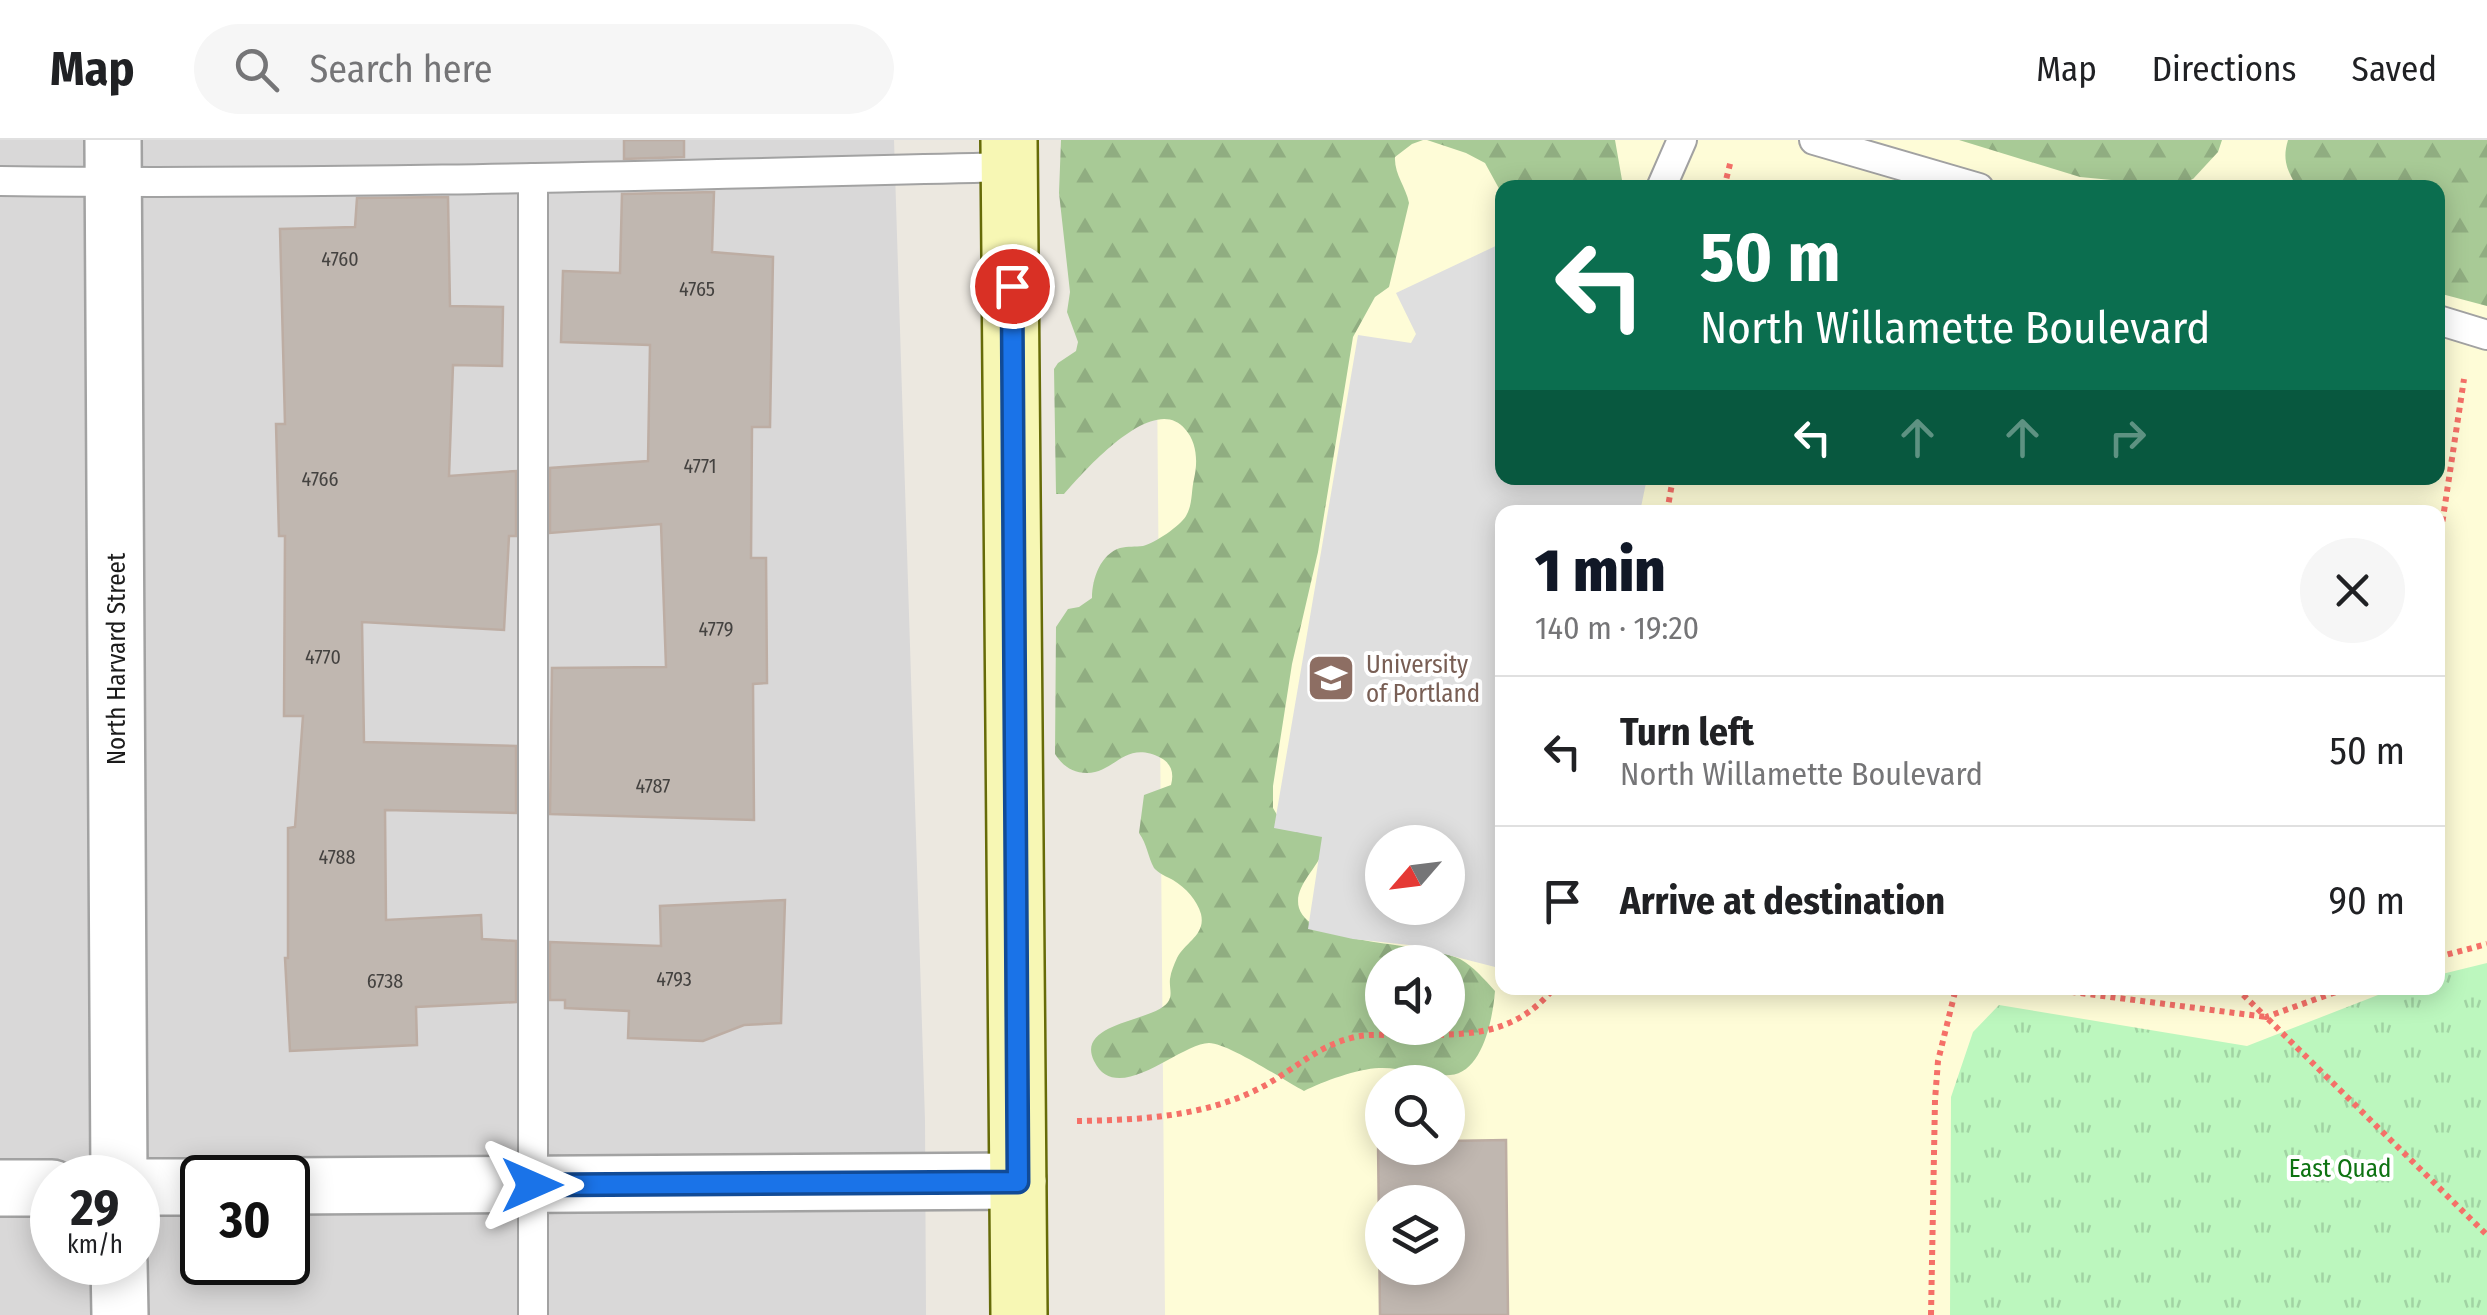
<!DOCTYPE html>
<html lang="en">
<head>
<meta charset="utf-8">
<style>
	:root { --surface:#fff; --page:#f6f6f6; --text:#202124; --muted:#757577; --line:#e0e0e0; --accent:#111827 }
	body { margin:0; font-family:"Fira Sans Condensed",sans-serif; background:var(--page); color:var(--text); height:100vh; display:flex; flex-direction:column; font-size:38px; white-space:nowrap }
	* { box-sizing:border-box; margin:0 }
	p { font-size:32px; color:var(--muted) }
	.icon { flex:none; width:55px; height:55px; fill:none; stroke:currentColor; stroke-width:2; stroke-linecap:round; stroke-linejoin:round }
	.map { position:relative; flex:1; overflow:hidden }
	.side { position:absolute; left:1495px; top:365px; width:950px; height:490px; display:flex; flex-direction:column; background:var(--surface); border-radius:20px; box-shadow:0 5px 25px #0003 }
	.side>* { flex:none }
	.banner { position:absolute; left:1495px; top:40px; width:950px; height:305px; border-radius:20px; box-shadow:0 5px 25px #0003; background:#0b6e4f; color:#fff; overflow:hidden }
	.needle { width:65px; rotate:242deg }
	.buttons { position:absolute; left:1365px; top:685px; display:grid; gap:20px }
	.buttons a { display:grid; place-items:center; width:100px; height:100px; border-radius:50%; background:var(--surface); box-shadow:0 5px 25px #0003; font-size:50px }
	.speed { position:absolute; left:30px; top:1015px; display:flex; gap:20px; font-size:50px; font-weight:700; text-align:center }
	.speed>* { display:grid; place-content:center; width:130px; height:130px; border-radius:50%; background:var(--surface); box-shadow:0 5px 25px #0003; line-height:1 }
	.speed small { font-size:25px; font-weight:400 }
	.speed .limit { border:5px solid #111; border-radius:15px; background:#fff; color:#111 }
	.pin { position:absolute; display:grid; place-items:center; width:85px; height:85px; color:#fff; margin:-42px; border:5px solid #fff; border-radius:50%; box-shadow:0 2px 10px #0007 }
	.me { position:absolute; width:110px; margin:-55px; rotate:90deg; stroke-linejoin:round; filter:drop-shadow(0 0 8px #0008) }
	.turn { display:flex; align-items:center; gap:35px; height:210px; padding:0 40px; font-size:45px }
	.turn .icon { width:130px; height:130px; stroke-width:2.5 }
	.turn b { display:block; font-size:70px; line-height:85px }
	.lanes { display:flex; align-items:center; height:95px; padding:0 40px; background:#0003; justify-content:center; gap:50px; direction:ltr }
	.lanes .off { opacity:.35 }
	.round { display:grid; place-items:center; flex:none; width:105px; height:105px; border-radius:52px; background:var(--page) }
	.overview { display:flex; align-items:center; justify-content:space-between; height:170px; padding:0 40px }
	h1 { font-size:60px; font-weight:800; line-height:75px; color:var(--accent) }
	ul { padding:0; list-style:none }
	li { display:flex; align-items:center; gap:30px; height:150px; padding:0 40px; border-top:2px solid var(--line) }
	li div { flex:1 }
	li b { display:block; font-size:38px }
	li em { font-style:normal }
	header { display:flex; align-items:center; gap:60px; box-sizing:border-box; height:140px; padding:0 50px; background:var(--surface); border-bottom:2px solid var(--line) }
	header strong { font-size:48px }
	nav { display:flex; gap:55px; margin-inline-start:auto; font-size:35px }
	.search { width:700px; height:90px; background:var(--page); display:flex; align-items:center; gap:25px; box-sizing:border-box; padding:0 35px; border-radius:55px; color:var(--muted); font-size:38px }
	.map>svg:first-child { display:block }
	.residential { fill:#d9d8d8; fill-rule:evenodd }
	.education { fill:#fefcd7; fill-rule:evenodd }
	.forest { fill:url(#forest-firs); fill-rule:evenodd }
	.park { fill:url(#park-tufts) }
	.parking { fill:#dfdfdf; fill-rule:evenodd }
	.building { fill:#c0b7b0; stroke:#bdada3; stroke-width:2.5; fill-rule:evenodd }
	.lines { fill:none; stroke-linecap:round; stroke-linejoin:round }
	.service-casing { stroke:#a2a2a2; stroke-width:32 }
	.minor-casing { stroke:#a2a2a2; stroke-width:60 }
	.secondary-casing { stroke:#666b08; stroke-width:60 }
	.path { stroke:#f57068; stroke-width:6; stroke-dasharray:5 5; stroke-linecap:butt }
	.service { stroke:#fff; stroke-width:28 }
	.minor { stroke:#fff; stroke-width:55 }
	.secondary { stroke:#f7f7b4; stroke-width:55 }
	.route-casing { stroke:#114b97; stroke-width:25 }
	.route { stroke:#1a73e8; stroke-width:18 }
	.labels { text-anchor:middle; stroke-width:8; stroke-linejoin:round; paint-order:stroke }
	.number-label { font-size:20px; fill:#444240 }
	.street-label { font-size:25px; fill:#1b1b1b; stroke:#fff }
	.education-label { font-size:25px; fill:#785e54; stroke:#fff; text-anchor:start }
	.park-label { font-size:25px; fill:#0e7312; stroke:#fff }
</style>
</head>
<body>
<header>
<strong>Map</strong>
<div class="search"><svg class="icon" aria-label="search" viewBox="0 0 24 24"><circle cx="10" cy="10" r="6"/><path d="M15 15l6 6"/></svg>Search here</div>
<nav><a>Map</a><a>Directions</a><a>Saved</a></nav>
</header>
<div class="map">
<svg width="2487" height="1175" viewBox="0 0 2487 1175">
	<defs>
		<pattern id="forest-firs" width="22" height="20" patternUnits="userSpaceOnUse" patternTransform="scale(2.5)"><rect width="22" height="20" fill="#a8ca96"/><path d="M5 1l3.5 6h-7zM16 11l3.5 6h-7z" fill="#90ad81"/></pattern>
		<pattern id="park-tufts" width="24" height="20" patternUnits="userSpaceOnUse" patternTransform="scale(2.5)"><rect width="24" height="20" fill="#bcf7be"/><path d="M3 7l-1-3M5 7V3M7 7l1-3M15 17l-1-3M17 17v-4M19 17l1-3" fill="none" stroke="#a1d3a3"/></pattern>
	</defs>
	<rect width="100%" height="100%" fill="#ece8e0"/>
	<!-- residential -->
	<path class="residential" d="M0,0H894L925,980L926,1175H0ZM52,1038H138V1122H52ZM202,1038H288V1122H202Z"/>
	<!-- education -->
	<path class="education" d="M1155,0H2487V1175H1165ZM1502,48H2438V338H1502ZM1502,372H2438V848H1502ZM1382,702H1448V768H1382ZM1382,822H1448V888H1382ZM1382,942H1448V1008H1382ZM1382,1062H1448V1128H1382Z"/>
	<!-- forest -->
	<g class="forest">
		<path d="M1061,0H1423L1412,4L1395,17C1394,34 1406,47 1409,63L1389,147L1375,157L1353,197L1318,412L1292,524L1273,646V668L1280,680L1325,696C1325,697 1323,710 1323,711C1317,729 1293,747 1299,768C1311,807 1425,801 1460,819C1473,826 1485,840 1495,851C1493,877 1483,933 1450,935C1427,937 1403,927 1379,928C1357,929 1324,941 1304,951C1285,941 1228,903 1209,903C1180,903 1117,968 1094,921C1075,882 1154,882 1168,862C1173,855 1169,847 1170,839C1171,831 1174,825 1177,818C1185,802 1206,795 1201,774C1197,760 1186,748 1173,740C1167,737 1158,733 1154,728C1148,717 1147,704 1139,693L1144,655L1171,645C1174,634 1172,624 1161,618C1125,599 1115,633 1087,633C1072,633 1062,625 1055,614L1056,487L1068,469L1079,467L1092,458C1092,438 1101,414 1120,408C1128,406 1135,407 1143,406C1155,403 1180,386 1186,376C1193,364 1191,351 1194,339C1198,322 1197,302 1185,289C1154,251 1084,331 1064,354H1056L1054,229L1058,223L1076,211L1078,202L1067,172L1070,152L1059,53ZM1382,822H1448V888H1382Z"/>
		<polygon points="1427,0 1615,0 1622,40 1620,47 1502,48 1502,54 1485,23 1466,13"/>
		<polygon points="1959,0 2222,0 2218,12 2193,39 2175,46 2080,37"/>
		<path d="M2288,0H2487V166L2438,153V48L2297,47C2287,30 2282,20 2288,0Z"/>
	</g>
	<!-- park -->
	<polygon class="park" points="2487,823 2487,1175 1950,1175 1951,957 1973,892 1999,865 2247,906 2396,848 2438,848 2438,835"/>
	<!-- parking -->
	<path class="parking" d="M1502,103V338H1647L1640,372H1502V813L1499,828L1409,805L1353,799L1308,789L1322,697L1274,688L1358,195L1411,203L1416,194L1396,153ZM1382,702H1448V768H1382Z"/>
	<!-- building -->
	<g class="building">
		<polygon points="624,0 684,0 684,17 624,19"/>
		<polygon points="714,52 712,112 773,117 770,287 752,287 751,418 766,418 767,543 753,544 754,680 550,674 552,528 666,527 661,384 550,393 550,328 648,321 650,205 561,202 563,131 620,133 622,54"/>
		<polygon points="448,57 450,166 503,167 502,226 453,225 449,336 516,331 516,396 509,396 504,490 362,482 364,602 516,606 516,673 385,670 386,780 481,775 482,799 516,801 516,862 416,867 417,905 290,911 285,818 288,818 288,688 295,687 303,576 284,576 285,396 279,396 276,284 285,284 280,89 355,87 357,58"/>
		<polygon points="785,760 781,883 744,885 703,901 628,898 629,871 565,868 565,860 550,860 550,802 661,806 660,766"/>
		<path d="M1506,1000L1508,1175H1380L1378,1001H1382V1008H1448V1001ZM1382,1062H1448V1128H1382Z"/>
	</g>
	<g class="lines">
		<!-- service casing -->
		<g class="service-casing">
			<g id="service">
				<polyline points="1814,0 1979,48"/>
				<path d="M0,41C337,45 674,35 1011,27"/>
				<polyline points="1661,48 1682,0"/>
				<polyline points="2438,180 2487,195"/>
				<polyline points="533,1175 533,38"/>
			</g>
		</g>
		<!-- minor casing -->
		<g class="minor-casing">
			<g id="minor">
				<polyline points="113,0 119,1038"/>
				<polyline points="288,1046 1018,1041"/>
				<polyline points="138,1047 202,1047"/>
				<polyline points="0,1048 52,1048"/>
				<polyline points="119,1122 120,1175"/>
			</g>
		</g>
		<!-- secondary casing -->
		<g class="secondary-casing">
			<polyline id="secondary" points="1009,0 1019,1175"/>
		</g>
		<!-- path -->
		<g class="path">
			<polyline points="1724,48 1731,20"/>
			<polyline points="1667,372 1673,338"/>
			<polyline points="2438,411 2464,239"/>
			<polyline points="2438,817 2487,804"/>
			<polyline points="2041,848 2266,877 2487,1095"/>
			<polyline points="2236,848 2266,877 2347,848"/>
			<path d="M1077,981C1140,980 1205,977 1262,947C1296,929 1316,906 1355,897C1368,894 1381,895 1393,895C1456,894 1510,902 1554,848"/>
			<polyline points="1931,1175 1935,960 1938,921 1956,848"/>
		</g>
		<!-- service -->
		<use href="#service" class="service"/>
		<!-- minor -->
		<use href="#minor" class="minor"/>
		<!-- secondary -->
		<use href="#secondary" class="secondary"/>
	</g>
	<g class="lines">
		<!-- route casing -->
		<g class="route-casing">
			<polyline id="route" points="532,1045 1018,1042 1012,146"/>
		</g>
		<!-- route -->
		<use href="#route" class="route"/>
	</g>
	<!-- icons -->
	<defs>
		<g id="university-square" transform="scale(2.5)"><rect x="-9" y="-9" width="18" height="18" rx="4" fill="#8d6e63" stroke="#fff"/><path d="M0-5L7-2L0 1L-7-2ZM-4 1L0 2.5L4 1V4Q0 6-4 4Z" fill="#fff"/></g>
	</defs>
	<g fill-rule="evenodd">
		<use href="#university-square" x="1331" y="538"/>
	</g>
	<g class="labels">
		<!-- number labels -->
		<g class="number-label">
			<text x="340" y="126">4760</text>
			<text x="697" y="156">4765</text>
			<text x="700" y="333">4771</text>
			<text x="320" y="346">4766</text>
			<text x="716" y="496">4779</text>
			<text x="323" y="524">4770</text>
			<text x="653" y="653">4787</text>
			<text x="337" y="724">4788</text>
			<text x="674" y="846">4793</text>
			<text x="385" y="848">6738</text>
		</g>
		<!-- street labels -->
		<g class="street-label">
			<text transform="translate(116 519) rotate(-90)" y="9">North Harvard Street</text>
		</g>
		<!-- education labels -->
		<g class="education-label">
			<text x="1366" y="533">University<tspan x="1366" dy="29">of Portland</tspan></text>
		</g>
		<!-- park labels -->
		<g class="park-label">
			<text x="2340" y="1037">East Quad</text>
		</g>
	</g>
</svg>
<div class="buttons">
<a><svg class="needle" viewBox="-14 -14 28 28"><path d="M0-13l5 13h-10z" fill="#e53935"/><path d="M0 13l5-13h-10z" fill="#757577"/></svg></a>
<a><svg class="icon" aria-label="sound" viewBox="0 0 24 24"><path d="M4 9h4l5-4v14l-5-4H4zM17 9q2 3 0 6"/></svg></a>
<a><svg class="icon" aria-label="search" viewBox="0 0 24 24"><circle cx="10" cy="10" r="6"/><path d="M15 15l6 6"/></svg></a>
<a><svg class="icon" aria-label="layers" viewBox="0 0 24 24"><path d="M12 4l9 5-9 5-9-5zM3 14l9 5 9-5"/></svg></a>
</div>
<div class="speed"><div>29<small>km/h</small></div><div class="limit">30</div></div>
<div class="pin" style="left:1012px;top:146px;background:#d93025"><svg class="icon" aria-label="arrive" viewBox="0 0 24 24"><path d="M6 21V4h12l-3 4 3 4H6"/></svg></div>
<svg class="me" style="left:532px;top:1045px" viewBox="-20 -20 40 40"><path d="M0-17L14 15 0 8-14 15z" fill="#1a73e8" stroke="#fff" stroke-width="4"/></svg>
<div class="banner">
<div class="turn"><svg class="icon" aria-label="left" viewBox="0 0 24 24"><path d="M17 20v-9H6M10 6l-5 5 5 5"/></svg><div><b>50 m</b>North Willamette Boulevard</div></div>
<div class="lanes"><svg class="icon" aria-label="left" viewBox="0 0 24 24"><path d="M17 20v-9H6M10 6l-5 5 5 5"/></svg><svg class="icon off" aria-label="ahead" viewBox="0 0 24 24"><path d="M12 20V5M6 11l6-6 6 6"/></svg><svg class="icon off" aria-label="ahead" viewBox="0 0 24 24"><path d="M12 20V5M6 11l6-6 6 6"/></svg><svg class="icon off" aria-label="right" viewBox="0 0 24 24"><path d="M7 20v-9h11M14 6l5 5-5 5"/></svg></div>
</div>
<section class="side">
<div class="overview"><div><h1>1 min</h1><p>140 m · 19:20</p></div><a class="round"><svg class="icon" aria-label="close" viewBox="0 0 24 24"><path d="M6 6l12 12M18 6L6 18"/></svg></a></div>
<ul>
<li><svg class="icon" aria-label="left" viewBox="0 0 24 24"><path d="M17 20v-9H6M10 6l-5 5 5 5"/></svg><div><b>Turn left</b><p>North Willamette Boulevard</p></div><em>50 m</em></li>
<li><svg class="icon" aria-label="arrive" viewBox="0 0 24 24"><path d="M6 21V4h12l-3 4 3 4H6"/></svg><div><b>Arrive at destination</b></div><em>90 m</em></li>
</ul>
</section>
</div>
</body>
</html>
